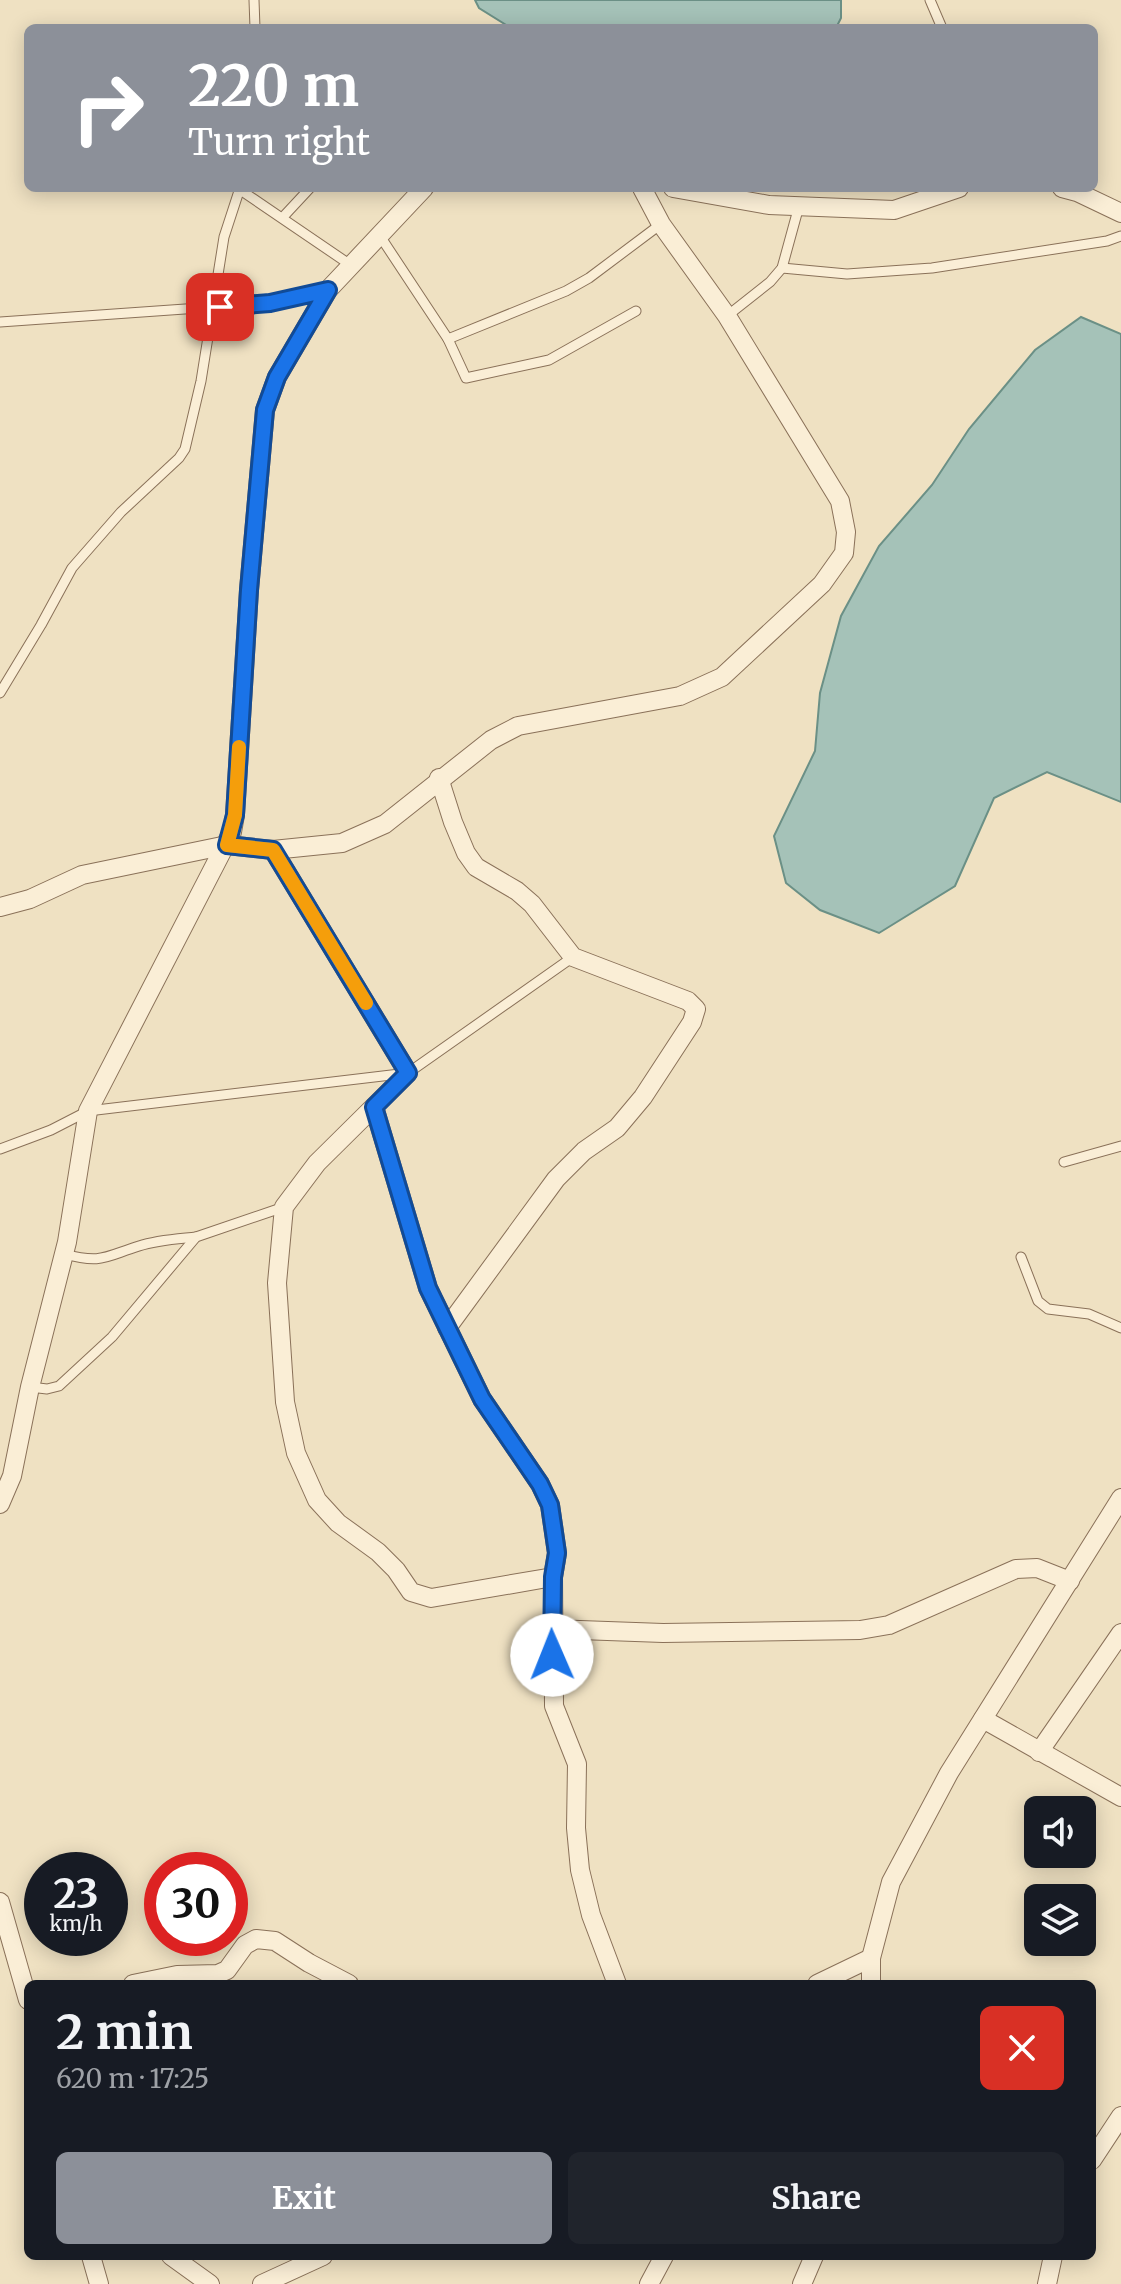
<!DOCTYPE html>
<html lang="en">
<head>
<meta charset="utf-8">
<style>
	:root { --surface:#171b24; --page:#20242c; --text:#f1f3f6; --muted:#9ea1a6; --accent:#8c9099 }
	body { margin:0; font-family:Merriweather,serif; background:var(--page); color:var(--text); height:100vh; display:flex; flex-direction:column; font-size:30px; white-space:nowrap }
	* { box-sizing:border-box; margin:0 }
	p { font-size:26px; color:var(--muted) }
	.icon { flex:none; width:44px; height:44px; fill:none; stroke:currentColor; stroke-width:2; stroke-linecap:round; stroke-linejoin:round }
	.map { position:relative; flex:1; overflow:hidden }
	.panel { position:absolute; left:24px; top:1980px; width:1072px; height:280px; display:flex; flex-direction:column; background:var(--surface); border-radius:12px; box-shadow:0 4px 20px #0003 }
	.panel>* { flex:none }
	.guide { position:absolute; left:24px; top:24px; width:1074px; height:168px; border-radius:12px; box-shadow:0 4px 20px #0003; background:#8c9099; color:#fff; overflow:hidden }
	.buttons { position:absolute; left:1024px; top:1796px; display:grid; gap:16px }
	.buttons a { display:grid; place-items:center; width:72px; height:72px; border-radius:12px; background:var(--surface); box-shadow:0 4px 20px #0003; font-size:40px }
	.speed { position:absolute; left:24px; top:1852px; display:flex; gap:16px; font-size:40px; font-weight:700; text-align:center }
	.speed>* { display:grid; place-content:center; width:104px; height:104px; border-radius:50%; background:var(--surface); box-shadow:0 4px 20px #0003; line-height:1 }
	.speed small { font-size:20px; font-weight:400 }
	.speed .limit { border:12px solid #d22; background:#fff; color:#111 }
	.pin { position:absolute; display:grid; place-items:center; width:68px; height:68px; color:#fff; margin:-34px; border-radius:16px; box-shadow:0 4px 12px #0006 }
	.me { position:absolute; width:88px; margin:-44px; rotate:359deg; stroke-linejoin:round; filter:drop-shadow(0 0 6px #0008) }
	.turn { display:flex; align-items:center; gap:28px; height:168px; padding:0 32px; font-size:36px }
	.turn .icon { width:104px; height:104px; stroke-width:2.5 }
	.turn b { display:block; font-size:56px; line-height:68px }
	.round { display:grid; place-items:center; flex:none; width:84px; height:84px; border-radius:12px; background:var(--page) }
	.head { display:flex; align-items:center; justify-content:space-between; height:136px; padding:0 32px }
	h1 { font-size:48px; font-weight:700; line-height:60px }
	.cta { display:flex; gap:16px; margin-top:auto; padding:16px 32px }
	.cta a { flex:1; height:92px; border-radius:12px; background:var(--accent); color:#fff; font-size:32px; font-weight:700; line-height:92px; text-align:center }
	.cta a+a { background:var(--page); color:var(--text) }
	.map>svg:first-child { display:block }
	.water { fill:#a5c2b8; stroke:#6b9086; stroke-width:2 }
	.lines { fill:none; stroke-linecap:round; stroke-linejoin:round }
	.lane-casing { stroke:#8a7159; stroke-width:11 }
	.street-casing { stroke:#8a7159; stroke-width:20 }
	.lane { stroke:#faeed6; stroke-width:9 }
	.street { stroke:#faeed6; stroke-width:18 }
	.route-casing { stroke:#114b97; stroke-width:20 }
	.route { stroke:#1a73e8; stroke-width:14 }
	.slow { stroke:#f59e0b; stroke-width:14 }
</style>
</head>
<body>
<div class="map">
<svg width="1121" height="2284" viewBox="0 0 1121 2284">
	<rect width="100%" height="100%" fill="#efe1c2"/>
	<!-- water -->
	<g class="water">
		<polygon points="475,0 841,0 841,18 836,28 511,28 479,8"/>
		<polygon points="1081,317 1121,334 1121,802 1047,772 994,798 955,886 879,933 820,910 786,883 774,836 815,751 820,693 841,616 879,546 932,485 969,429 1035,350"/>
	</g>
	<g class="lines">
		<!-- lane casing -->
		<g class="lane-casing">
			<g id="lane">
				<polyline points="254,0 255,28"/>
				<polyline points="930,0 942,28"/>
				<polyline points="239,189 352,266"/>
				<polyline points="283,217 310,188"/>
				<polyline points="380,236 448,339 466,378 549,360 636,311"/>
				<polyline points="782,268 847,274 932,268 1107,241 1121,236"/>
				<polyline points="727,316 770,282 782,268 799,206"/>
				<polyline points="0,322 270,303 327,290"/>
				<polyline points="448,339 566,291 589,278 661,224"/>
				<polyline points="0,693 41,625 72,568 121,512 179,458 185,449 201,381 224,237 240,188"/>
				<polyline points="0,1149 51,1130 88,1111 408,1073 573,957"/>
				<polyline points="1064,1162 1121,1146"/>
				<path d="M64,1254C102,1264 104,1257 139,1246C157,1240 177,1239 196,1237"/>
				<polyline points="1021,1257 1038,1301 1048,1309 1089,1314 1121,1328"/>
				<polyline points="30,1387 47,1389 59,1386 112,1337 196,1237 284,1207"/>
			</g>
		</g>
		<!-- street casing -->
		<g class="street-casing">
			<g id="street">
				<polyline points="673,188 769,205 894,210 959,188"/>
				<polyline points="1062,188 1077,192 1121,213"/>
				<polyline points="439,778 453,822 466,853 476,867 517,891 532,904 573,957 688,1001 696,1009 692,1022 643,1097 617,1128 584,1151 556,1179 447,1328"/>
				<polyline points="273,850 408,1073 317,1163 284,1207 277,1283 285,1402 296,1453 317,1500 338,1523 378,1552 396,1570 411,1592 431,1598 553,1577"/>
				<polyline points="0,907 30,899 82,875 227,845 273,850 342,843 385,824 491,740 518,726 680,696 722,677 822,584 844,553 846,532 840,501 727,316 661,224 642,188"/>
				<polyline points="374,1107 428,1288 482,1399 540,1484 550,1505 557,1553 553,1577 554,1706 577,1764 576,1828 580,1870 591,1915 617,1984"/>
				<polyline points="0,1504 12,1476 30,1387 67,1242 88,1111 232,832 235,815 249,590 265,410 277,377 328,290 424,188"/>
				<polyline points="552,1629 663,1633 860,1630 889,1625 1016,1569 1037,1568 1070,1581"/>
				<polyline points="983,1719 1121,1797"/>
				<polyline points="1039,1752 1121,1633"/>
				<polyline points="0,1902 28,2000"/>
				<polyline points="133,1984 177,1975 218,1974 227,1970 245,1945 256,1939 275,1941 309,1963 349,1984"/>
				<polyline points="817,1984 871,1958"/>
				<polyline points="871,1984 871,1958 891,1882 949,1773 1121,1498"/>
				<polyline points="1092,2160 1121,2116"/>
				<polyline points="91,2256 99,2284"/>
				<polyline points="171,2256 210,2284"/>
				<polyline points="262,2284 323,2256"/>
				<polyline points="649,2284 664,2256"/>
				<polyline points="802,2284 814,2256"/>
				<polyline points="1047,2284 1053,2256"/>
			</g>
		</g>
		<!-- lane -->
		<use href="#lane" class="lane"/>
		<!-- street -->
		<use href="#street" class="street"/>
	</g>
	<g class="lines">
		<!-- route casing -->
		<g class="route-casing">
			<polyline id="route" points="220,307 270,303 328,290 277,377 265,410 249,590 235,815 227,845 273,850 408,1073 374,1107 428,1288 482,1399 540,1484 550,1505 557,1553 553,1577 552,1655"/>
		</g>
		<!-- route -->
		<use href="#route" class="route"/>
		<!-- slow -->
		<polyline class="slow" points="239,747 235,815 227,845 273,850 366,1003"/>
	</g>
</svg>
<div class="buttons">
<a><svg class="icon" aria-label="sound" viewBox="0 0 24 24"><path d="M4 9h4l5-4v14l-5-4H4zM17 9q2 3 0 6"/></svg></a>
<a><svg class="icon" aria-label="layers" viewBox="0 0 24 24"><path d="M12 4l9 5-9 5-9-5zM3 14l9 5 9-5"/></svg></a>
</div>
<div class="speed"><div>23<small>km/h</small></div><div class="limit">30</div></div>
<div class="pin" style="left:220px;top:307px;background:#d93025"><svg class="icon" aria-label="arrive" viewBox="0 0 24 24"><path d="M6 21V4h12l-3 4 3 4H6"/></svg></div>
<svg class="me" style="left:552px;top:1655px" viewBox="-20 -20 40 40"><circle r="19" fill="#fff"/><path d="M0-13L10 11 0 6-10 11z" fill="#1a73e8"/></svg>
<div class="guide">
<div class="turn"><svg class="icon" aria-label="right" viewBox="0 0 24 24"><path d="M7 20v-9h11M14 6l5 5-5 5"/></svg><div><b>220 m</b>Turn right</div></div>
</div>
<section class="panel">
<div class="head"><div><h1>2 min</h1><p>620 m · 17:25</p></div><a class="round" style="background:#d93025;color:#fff"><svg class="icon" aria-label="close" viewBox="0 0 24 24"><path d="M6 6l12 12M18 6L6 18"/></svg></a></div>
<div class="cta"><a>Exit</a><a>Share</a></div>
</section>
</div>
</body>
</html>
